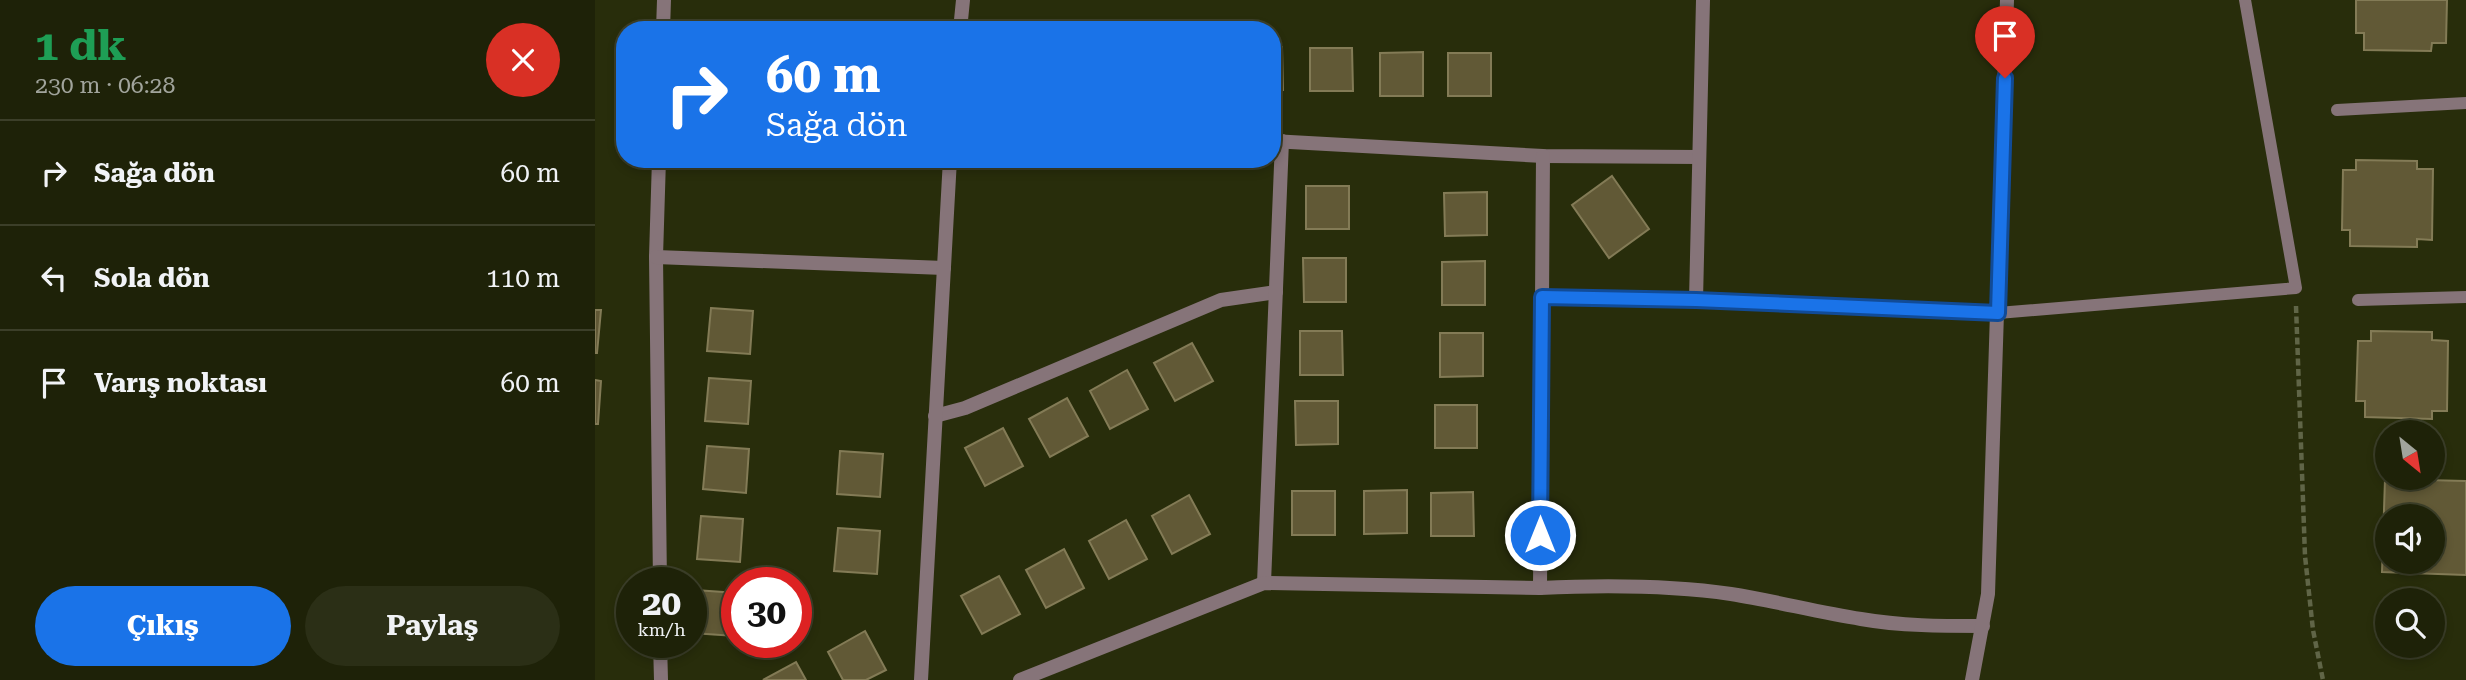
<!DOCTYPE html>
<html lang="tr">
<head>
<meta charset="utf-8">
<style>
	:root { --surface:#1e2208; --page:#2b2f16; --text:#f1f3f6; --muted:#a1a49c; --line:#3c3f29; --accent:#1a73e8 }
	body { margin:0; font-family:"Roboto Serif",serif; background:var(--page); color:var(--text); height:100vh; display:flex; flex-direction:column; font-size:26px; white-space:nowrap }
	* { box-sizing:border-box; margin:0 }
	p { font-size:23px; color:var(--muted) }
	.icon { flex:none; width:38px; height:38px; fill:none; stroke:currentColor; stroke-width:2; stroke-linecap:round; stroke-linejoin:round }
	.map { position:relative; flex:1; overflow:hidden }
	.details { display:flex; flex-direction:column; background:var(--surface); width:595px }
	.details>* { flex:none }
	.top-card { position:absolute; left:21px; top:21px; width:665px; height:147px; border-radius:28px; box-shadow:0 4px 10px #0003,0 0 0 2px var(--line); background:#1a73e8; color:#fff; overflow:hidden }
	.needle { width:46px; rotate:150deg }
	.controls { position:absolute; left:1780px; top:420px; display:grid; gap:14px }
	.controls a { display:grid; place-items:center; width:70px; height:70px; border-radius:50%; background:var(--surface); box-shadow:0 4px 10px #0003,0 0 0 2px var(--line); font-size:35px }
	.speed { position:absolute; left:21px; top:567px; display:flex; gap:14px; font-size:35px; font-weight:700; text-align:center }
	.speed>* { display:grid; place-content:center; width:91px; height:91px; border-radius:50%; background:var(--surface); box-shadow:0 4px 10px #0003,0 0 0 2px var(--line); line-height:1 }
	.speed small { font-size:18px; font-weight:400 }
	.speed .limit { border:10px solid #d22; background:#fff; color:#111 }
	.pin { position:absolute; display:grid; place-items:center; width:60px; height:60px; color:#fff; margin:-72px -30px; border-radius:50% 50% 50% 0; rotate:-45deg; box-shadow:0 0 7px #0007 }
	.pin .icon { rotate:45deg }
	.me { position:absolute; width:77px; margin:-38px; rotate:0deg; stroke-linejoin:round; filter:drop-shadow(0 0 5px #0008) }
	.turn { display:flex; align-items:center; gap:24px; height:147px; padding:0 35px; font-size:32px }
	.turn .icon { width:91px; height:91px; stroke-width:2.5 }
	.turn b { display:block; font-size:49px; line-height:60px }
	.round { display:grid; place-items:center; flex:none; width:74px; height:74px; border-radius:37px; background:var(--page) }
	.headline { display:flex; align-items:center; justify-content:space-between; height:119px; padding:0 35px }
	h1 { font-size:42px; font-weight:700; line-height:52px; color:#1e9e55 }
	.button { display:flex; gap:14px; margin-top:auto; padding:14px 35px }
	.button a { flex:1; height:80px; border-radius:42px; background:var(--accent); color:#fff; font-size:28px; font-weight:700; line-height:80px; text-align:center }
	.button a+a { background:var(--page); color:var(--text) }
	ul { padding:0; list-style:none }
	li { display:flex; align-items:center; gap:21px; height:105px; padding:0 35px; border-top:2px solid var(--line) }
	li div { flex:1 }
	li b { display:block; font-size:26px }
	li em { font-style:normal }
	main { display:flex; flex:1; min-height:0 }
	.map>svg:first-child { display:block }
	.building { fill:#615936; stroke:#837b56; stroke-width:2; fill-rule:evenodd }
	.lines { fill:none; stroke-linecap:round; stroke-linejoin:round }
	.path { stroke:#606547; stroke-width:4.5; stroke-dasharray:7 3.5; stroke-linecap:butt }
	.lane { stroke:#867479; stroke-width:12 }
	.street { stroke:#867479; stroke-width:14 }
	.route-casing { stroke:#114b97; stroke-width:18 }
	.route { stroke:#1a73e8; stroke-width:12 }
</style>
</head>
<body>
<main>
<section class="details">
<div class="headline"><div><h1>1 dk</h1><p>230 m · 06:28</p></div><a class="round" style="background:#d93025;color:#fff"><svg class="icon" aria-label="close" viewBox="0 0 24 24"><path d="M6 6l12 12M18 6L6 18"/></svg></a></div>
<ul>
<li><svg class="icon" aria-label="right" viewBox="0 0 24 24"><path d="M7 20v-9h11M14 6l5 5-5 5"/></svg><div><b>Sağa dön</b></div><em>60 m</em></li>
<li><svg class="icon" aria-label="left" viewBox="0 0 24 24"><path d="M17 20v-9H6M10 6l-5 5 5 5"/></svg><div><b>Sola dön</b></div><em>110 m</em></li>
<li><svg class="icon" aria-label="arrive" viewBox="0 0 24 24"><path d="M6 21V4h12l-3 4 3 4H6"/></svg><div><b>Varış noktası</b></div><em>60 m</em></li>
</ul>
<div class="button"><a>Çıkış</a><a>Paylaş</a></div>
</section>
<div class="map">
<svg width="1871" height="680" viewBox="0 0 1871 680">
	<rect width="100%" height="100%" fill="#282d0b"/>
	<!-- building -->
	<g class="building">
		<polygon points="1761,0 1852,0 1851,43 1837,43 1836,51 1769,50 1769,33 1761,33"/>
		<polygon points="677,47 687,47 688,90 677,90"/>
		<polygon points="715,48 757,48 758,91 715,91"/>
		<polygon points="828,52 828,96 785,96 785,53"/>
		<rect x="853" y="53" width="43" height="43"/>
		<polygon points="1761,160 1822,161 1822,169 1838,169 1837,240 1822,239 1822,247 1755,246 1755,230 1747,230 1748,170 1761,170"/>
		<polygon points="1017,176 1054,229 1014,258 977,205"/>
		<rect x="711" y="186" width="43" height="43"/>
		<polygon points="892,192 892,235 850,236 849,193"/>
		<polygon points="708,258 751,258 751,302 709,302"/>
		<polygon points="890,261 890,305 847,305 847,262"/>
		<polygon points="116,308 158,311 155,354 112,351"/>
		<polygon points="0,310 6,310 2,353 0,353"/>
		<polygon points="705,331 747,331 748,375 705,375"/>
		<polygon points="1776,331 1837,332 1837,340 1853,341 1852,411 1837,411 1837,419 1770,417 1770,401 1761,401 1763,341 1776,341"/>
		<polygon points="845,333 888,333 888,376 845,377"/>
		<polygon points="597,343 618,381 580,401 559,363"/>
		<polygon points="532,370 553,409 515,429 495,391"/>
		<polygon points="114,378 156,381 153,424 110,421"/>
		<polygon points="0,380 6,381 3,424 0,424"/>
		<polygon points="472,398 493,436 455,457 434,419"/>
		<polygon points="700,401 743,401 743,444 701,445"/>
		<rect x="840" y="405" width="42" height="43"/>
		<polygon points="408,428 428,466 390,486 370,448"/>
		<polygon points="112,446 154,449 151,493 108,489"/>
		<polygon points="245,451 288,454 285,497 242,494"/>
		<path d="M1790,479L1871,481V575L1787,572ZM1792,516H1838V562H1792Z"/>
		<polygon points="812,490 812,533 769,534 769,491"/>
		<rect x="697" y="491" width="43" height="44"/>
		<polygon points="878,492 879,536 836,536 836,493"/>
		<polygon points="594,495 615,534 577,554 557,516"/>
		<polygon points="106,516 148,519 145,562 102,559"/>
		<polygon points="531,520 552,559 514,579 494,541"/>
		<polygon points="243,528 285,531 282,574 239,571"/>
		<polygon points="469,549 489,588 451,608 431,570"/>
		<polygon points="404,576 425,614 387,634 366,596"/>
		<polygon points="100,590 142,593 140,636 97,633"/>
		<polygon points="270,631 291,670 271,680 248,680 233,652"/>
		<polygon points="201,662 211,680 168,680"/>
	</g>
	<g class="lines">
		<!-- path -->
		<polyline class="path" points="1701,306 1710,556 1718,630 1728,680"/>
		<!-- lane -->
		<g class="lane">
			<polyline points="1742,110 1871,103"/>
			<polyline points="1763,300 1871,297"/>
			<polyline points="1403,313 1701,288 1650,0"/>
		</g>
		<!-- street -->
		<g class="street">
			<polyline points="68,30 69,0"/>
			<polyline points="365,30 368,0"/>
			<polyline points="677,141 948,156 1104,157"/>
			<polyline points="64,159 61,257 65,583"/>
			<polyline points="61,257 349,268"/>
			<polyline points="947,297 1101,300 1403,313"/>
			<polyline points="1101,300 1108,0"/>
			<polyline points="340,416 370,408 626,300 681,292"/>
			<polyline points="669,583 687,141"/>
			<path d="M945,588C1008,585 1073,585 1136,594C1180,601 1222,612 1266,619C1306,626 1347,626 1388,626"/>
			<polyline points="65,642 66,680"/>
			<polyline points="326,680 355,159"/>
			<polyline points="425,680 669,583 945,588 948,156"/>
			<polyline points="1377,680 1393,594 1412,0"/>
		</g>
	</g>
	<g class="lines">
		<!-- route casing -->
		<g class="route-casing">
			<polyline id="route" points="945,535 947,297 1101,300 1403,313 1410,78"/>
		</g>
		<!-- route -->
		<use href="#route" class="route"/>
	</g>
</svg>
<div class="controls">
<a><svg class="needle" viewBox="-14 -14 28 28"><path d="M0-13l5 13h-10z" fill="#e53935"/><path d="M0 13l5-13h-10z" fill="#a1a49c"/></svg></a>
<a><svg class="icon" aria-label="sound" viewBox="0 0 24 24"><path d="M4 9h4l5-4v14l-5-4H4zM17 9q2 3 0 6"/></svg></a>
<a><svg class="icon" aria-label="search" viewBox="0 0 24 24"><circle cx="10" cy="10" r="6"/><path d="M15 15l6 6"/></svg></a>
</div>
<div class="speed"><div>20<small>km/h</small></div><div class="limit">30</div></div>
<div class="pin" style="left:1410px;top:78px;background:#d93025"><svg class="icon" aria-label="arrive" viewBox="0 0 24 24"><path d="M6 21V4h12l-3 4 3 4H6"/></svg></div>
<svg class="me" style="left:945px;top:535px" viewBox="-20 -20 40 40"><circle r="17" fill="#1a73e8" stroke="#fff" stroke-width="3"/><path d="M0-11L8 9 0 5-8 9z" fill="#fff"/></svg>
<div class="top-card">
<div class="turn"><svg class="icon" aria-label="right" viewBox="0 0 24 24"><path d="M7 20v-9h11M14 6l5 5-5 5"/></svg><div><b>60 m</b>Sağa dön</div></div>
</div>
</div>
</main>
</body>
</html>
